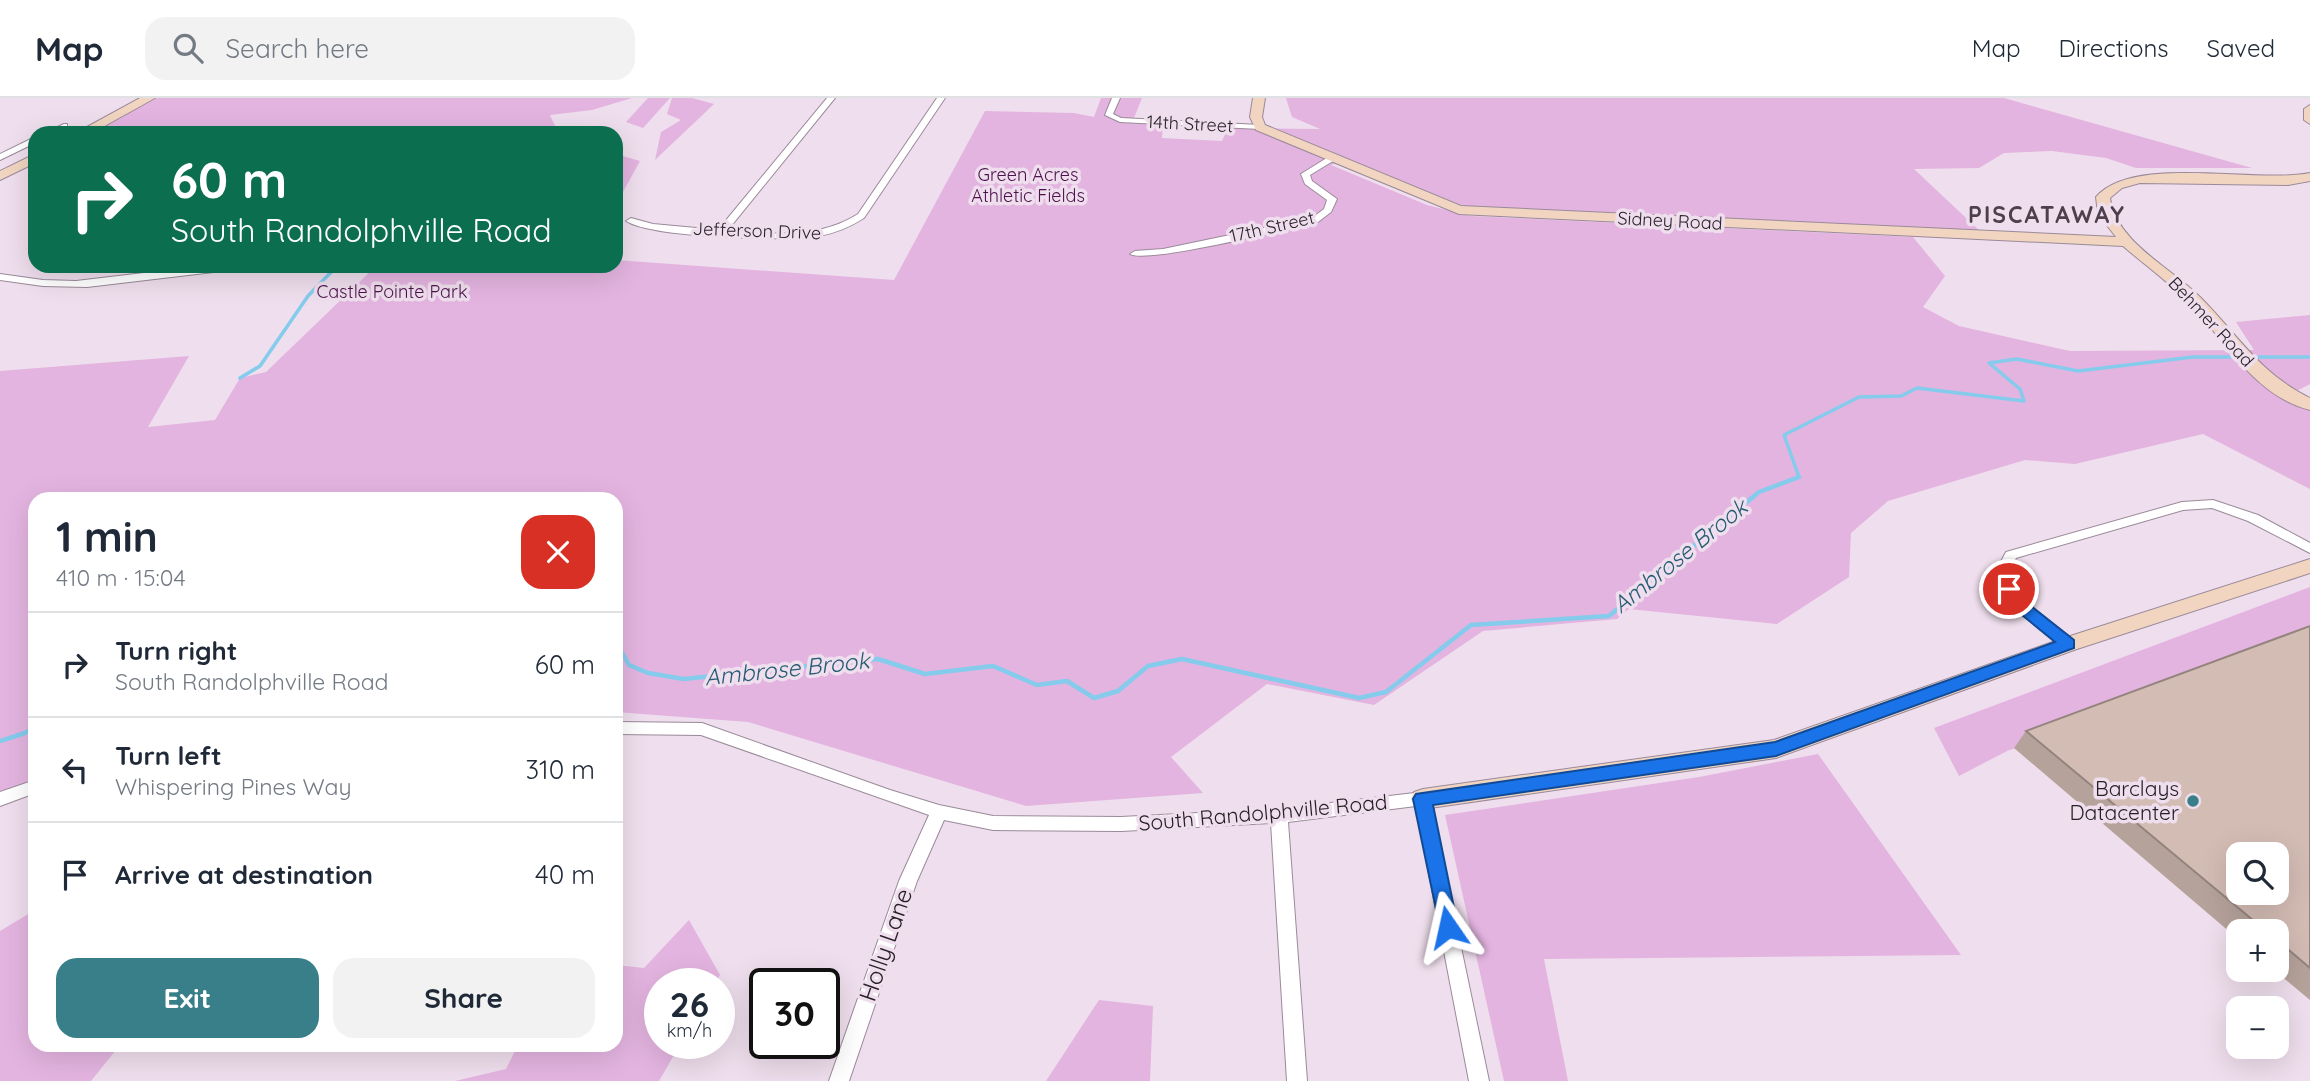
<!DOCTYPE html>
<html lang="en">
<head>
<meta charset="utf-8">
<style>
	:root { --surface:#fff; --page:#f2f2f3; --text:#1f2937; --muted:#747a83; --line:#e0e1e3; --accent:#387f89 }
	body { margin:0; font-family:Quicksand,sans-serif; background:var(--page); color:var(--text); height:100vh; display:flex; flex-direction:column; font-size:26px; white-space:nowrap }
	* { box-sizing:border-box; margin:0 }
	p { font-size:23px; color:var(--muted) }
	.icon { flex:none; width:38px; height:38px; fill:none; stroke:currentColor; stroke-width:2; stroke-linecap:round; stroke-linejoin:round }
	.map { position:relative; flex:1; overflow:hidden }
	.side { position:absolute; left:28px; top:394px; width:595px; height:560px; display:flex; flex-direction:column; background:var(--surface); border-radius:21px; box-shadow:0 7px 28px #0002 }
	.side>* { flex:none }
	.hud { position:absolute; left:28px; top:28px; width:595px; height:147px; border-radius:21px; box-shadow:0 7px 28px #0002; background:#0b6e4f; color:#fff; overflow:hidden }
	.controls { position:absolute; left:2226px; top:744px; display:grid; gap:14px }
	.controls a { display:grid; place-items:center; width:63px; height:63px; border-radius:14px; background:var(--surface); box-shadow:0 7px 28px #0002; font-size:35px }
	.speed { position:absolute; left:644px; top:870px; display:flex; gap:14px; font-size:35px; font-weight:700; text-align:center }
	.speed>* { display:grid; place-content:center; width:91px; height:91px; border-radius:50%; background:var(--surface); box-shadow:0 7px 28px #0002; line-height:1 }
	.speed small { font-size:18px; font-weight:400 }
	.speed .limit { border:4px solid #111; border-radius:10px; background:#fff; color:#111 }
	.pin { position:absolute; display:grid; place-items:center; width:60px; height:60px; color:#fff; margin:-30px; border:4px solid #fff; border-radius:50%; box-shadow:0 2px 7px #0007 }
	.me { position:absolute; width:77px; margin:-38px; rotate:349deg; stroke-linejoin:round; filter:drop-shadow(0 0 5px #0008) }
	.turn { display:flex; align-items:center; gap:24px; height:147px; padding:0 28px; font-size:32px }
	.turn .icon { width:91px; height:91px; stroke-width:2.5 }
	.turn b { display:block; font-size:49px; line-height:60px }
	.round { display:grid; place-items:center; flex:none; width:74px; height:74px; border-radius:21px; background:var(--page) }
	.headline { display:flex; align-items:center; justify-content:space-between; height:119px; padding:0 28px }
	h1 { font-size:42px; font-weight:800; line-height:52px }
	.cta { display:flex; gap:14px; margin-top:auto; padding:14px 28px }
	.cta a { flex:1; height:80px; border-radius:21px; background:var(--accent); color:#fff; font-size:28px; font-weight:800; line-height:80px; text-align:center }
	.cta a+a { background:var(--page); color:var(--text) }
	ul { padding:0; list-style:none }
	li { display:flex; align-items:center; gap:21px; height:105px; padding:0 28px; border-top:2px solid var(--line) }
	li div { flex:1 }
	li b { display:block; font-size:26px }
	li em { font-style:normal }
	header { display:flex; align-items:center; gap:42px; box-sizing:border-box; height:98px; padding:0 35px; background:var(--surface); border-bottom:2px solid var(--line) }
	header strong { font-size:33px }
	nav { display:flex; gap:38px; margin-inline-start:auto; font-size:24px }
	.search { width:490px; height:63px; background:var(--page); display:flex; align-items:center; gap:18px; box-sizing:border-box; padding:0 24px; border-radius:21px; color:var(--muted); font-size:26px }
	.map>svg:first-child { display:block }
	.green { fill:#e3b4e0 }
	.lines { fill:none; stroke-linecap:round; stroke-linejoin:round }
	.stream-far1 { stroke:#84cbec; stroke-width:3.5 }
	.stream { stroke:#84cbec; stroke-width:4.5 }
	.street-casing { stroke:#9a8a99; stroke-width:2 }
	.secondary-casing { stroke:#9a8a99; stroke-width:2 }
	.street { fill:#fff; fill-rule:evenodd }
	.secondary { fill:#f1d5c1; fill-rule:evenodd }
	.wall { fill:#b5a29b }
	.building { fill:#d3bcb4; stroke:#94847e; stroke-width:2; fill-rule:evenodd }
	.route { fill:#1a73e8; stroke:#114b97; stroke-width:2 }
	.poi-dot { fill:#387f89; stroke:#efdeed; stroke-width:2.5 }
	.labels { text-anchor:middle; stroke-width:7; stroke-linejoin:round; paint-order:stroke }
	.far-street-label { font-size:18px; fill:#251f24; stroke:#efdeed }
	.far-park-label { font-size:18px; fill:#4c124b; stroke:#efdeed }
	.poi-label { font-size:21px; fill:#251f24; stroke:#efdeed; text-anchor:end }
	.street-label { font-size:21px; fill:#251f24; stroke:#efdeed }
	.far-district-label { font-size:23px; font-weight:bold; letter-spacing:2px; fill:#4d3f4c; stroke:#efdeed }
	.water-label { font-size:23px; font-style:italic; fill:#255c73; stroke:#efdeed }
	.near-street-label { font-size:24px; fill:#251f24; stroke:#efdeed }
</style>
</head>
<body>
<header>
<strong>Map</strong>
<div class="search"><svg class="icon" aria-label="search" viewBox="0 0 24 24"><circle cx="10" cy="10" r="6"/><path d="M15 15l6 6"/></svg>Search here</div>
<nav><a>Map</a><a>Directions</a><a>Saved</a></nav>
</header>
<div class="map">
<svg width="2310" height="983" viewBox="0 0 2310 983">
	<rect width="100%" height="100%" fill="#efdeed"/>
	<!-- green -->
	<g class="green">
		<polygon points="157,0 632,0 592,12 550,17 555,28 544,35 90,35"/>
		<polygon points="648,0 670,0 643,30 626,24"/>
		<polygon points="672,0 692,0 714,6 655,62 661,34 681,22 667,16"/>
		<polygon points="1101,0 1142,0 1132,25 1163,27 1162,40 1222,43 1228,30 1320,31 1292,19 1286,0 2004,0 2252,70 2136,70 2106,60 2052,53 2004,55 1979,70 1914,71 1981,134 1466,109 1349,61 1331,67 1427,107 1471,118 1913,139 1945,178 1923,209 1959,228 2070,253 2254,252 2236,224 2310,217 2310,286 2295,294 2310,301 2310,391 2203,336 2075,366 2025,362 1888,403 1851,435 1849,479 1777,526 1629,511 1617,521 1483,533 1374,607 1267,586 1171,659 1203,695 1026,708 748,624 616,614 616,401 35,401 35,682 0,696 0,273 189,258 148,329 215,322 240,280 266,274 376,168 616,168 616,162 894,182 985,13 1074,15 1094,19"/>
		<polygon points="616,56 640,63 623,94 616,100"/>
		<polygon points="2310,489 2310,546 2007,653 1959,678 1934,630"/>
		<polygon points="1818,656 1961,857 1544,861 1568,983 1504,983 1445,717 1699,679"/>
		<polygon points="35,812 35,947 120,947 91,983 0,983 0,833"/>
		<polygon points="689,822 720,877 715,885 660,886 660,945 681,945 659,983 455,983 506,971 518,947 616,947 616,867 644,870"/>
		<polygon points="1099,902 1153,908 1150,983 1046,983"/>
	</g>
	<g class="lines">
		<!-- stream-far1 -->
		<g class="stream-far1">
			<polyline points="2252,259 2310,259"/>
			<polyline points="240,280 260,268 308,198 337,168"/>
			<polyline points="1794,381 1799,379 1784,337 1859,299 1901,298 1917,290 2024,303 2020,291 1989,265 2017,261 2078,273 2193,259 2240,259"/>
		</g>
		<!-- stream -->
		<g class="stream">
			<polyline points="616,544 629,567 648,575 684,581 878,561 925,576 993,568 1037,587 1067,583 1094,600 1118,593 1148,568 1182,561 1359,600 1386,594 1471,527 1609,518 1759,394 1799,379"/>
			<polyline points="0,643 25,635 35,628"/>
		</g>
		<!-- street casing -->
		<g class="street-casing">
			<g id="street">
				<path d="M827,0H835L727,133C771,136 819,141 858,116L937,0H945L864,120C850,129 836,135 819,138C785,143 652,140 626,123L631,120L653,126L718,132Z"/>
				<polygon points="1112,0 1120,0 1113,16 1121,20 1260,27 1264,29 1260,31 1120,24 1105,17"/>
				<polygon points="64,26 67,26 67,30 56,35 45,35"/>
				<polygon points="35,39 35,45 0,62 0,56"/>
				<path d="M1330,58L1334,61L1333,63L1310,77L1312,83L1337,101L1331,114L1318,124C1291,130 1146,166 1130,156L1135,153L1163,151L1312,120L1324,111L1327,102L1305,86L1301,76Z"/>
				<polygon points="203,168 244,168 239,171 87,189 43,188 0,182 0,176 43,182 76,183"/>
				<polygon points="2213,402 2258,417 2310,445 2310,455 2248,423 2212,410 2183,412 2016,460 2008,477 2021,502 2074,542 2076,546 2069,551 2064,550 2011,508 1994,477 2006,454 2182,404"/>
				<polygon points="616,624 702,625 890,692 939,707 993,718 1121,719 1279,711 1423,694 1429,696 1489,983 1469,983 1416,708 1288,724 1307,983 1287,983 1271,725 1121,733 993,732 944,722 917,783 849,983 829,983 899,783 929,717 701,637 616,636"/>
				<polygon points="35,682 35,695 0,708 0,694"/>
			</g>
		</g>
		<!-- secondary casing -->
		<g class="secondary-casing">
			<g id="secondary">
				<polygon points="140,0 155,0 92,35 76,35"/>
				<path d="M1253,0H1265L1262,19L1265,27L1461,108L2116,139L2098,116L2096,99C2133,56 2254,86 2310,75V83L2288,87L2140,85L2122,90L2110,100C2116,145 2174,171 2203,202C2240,240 2261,276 2310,300V312C2257,299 2228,247 2193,209C2173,187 2146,168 2123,148L1459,116L1256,32L1250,19Z"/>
				<polygon points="2310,7 2310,26 2304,22 2304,11"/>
				<polygon points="35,56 35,65 0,82 0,73"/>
				<polygon points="2310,461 2310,475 2077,551 1776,660 1423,711 1414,708 1411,701 1414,694 1423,691 1774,642 2061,541"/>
			</g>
		</g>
		<!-- street -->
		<use href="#street" class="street"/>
		<!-- secondary -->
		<use href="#secondary" class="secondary"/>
	</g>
	<!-- wall -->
	<polygon class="wall" points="2310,528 2310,902 2274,872 2277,872 2277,833 2238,833 2238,841 2014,650 2026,633"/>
	<!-- building -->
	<path class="building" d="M2310,528V870L2277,842V833H2266L2026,633ZM2238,756H2277V794H2238Z"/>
	<!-- route -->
	<polygon class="route" points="2009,486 2014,487 2022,501 2074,542 2074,550 1776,658 1433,707 1458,829 1455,835 1448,838 1441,835 1413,701 1416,696 1775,644 2055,544 2011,508 2001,491"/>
	<!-- markers -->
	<circle class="poi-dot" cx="2193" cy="703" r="7"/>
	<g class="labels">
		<!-- far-street labels -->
		<g class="far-street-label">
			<text transform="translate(1190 26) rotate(3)" y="6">14th Street</text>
			<text transform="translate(1670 123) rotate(3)" y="6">Sidney Road</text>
			<text transform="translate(1272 129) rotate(-13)" y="6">17th Street</text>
			<text transform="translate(757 133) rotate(2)" y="6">Jefferson Drive</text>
			<text transform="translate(2211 224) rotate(47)" y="6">Behmer Road</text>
		</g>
		<!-- far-park labels -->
		<g class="far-park-label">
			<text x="1028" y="83">Green Acres<tspan x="1028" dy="21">Athletic Fields</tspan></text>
			<text x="392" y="200">Castle Pointe Park</text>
		</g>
		<!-- poi labels -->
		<g class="poi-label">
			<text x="2179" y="698">Barclays<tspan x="2179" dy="24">Datacenter</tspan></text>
		</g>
		<!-- street labels -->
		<g class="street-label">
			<text transform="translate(1263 715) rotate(-5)" y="7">South Randolphville Road</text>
		</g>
		<!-- far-district labels -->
		<g class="far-district-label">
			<text x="2047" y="125">PISCATAWAY</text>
		</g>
		<!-- water labels -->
		<g class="water-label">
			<text transform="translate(1680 458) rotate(-39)" y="8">Ambrose Brook</text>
			<text transform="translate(787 571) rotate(-6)" y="8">Ambrose Brook</text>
		</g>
		<!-- near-street labels -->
		<g class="near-street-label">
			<text transform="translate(886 847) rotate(-71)" y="8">Holly Lane</text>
		</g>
	</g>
</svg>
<div class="controls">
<a><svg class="icon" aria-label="search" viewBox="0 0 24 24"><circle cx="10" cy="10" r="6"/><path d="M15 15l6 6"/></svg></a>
<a>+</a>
<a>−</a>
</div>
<div class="speed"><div>26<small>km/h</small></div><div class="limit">30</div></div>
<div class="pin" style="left:2009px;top:491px;background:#d93025"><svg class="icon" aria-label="arrive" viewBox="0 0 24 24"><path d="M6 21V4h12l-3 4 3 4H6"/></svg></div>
<svg class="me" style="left:1448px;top:829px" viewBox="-20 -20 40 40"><path d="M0-17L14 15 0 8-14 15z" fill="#1a73e8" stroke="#fff" stroke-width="4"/></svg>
<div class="hud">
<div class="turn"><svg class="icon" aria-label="right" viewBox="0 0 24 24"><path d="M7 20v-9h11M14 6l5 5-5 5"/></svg><div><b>60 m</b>South Randolphville Road</div></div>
</div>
<section class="side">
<div class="headline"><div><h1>1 min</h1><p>410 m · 15:04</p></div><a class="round" style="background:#d93025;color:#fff"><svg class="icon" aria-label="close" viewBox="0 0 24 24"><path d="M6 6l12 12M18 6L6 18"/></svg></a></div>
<ul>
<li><svg class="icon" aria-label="right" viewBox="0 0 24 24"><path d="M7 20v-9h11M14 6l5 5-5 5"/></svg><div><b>Turn right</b><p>South Randolphville Road</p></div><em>60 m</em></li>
<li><svg class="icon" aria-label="left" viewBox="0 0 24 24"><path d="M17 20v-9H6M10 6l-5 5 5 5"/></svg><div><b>Turn left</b><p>Whispering Pines Way</p></div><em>310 m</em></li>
<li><svg class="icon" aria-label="arrive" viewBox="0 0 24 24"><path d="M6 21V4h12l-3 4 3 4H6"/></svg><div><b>Arrive at destination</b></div><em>40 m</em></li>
</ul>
<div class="cta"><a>Exit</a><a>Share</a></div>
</section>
</div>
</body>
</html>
